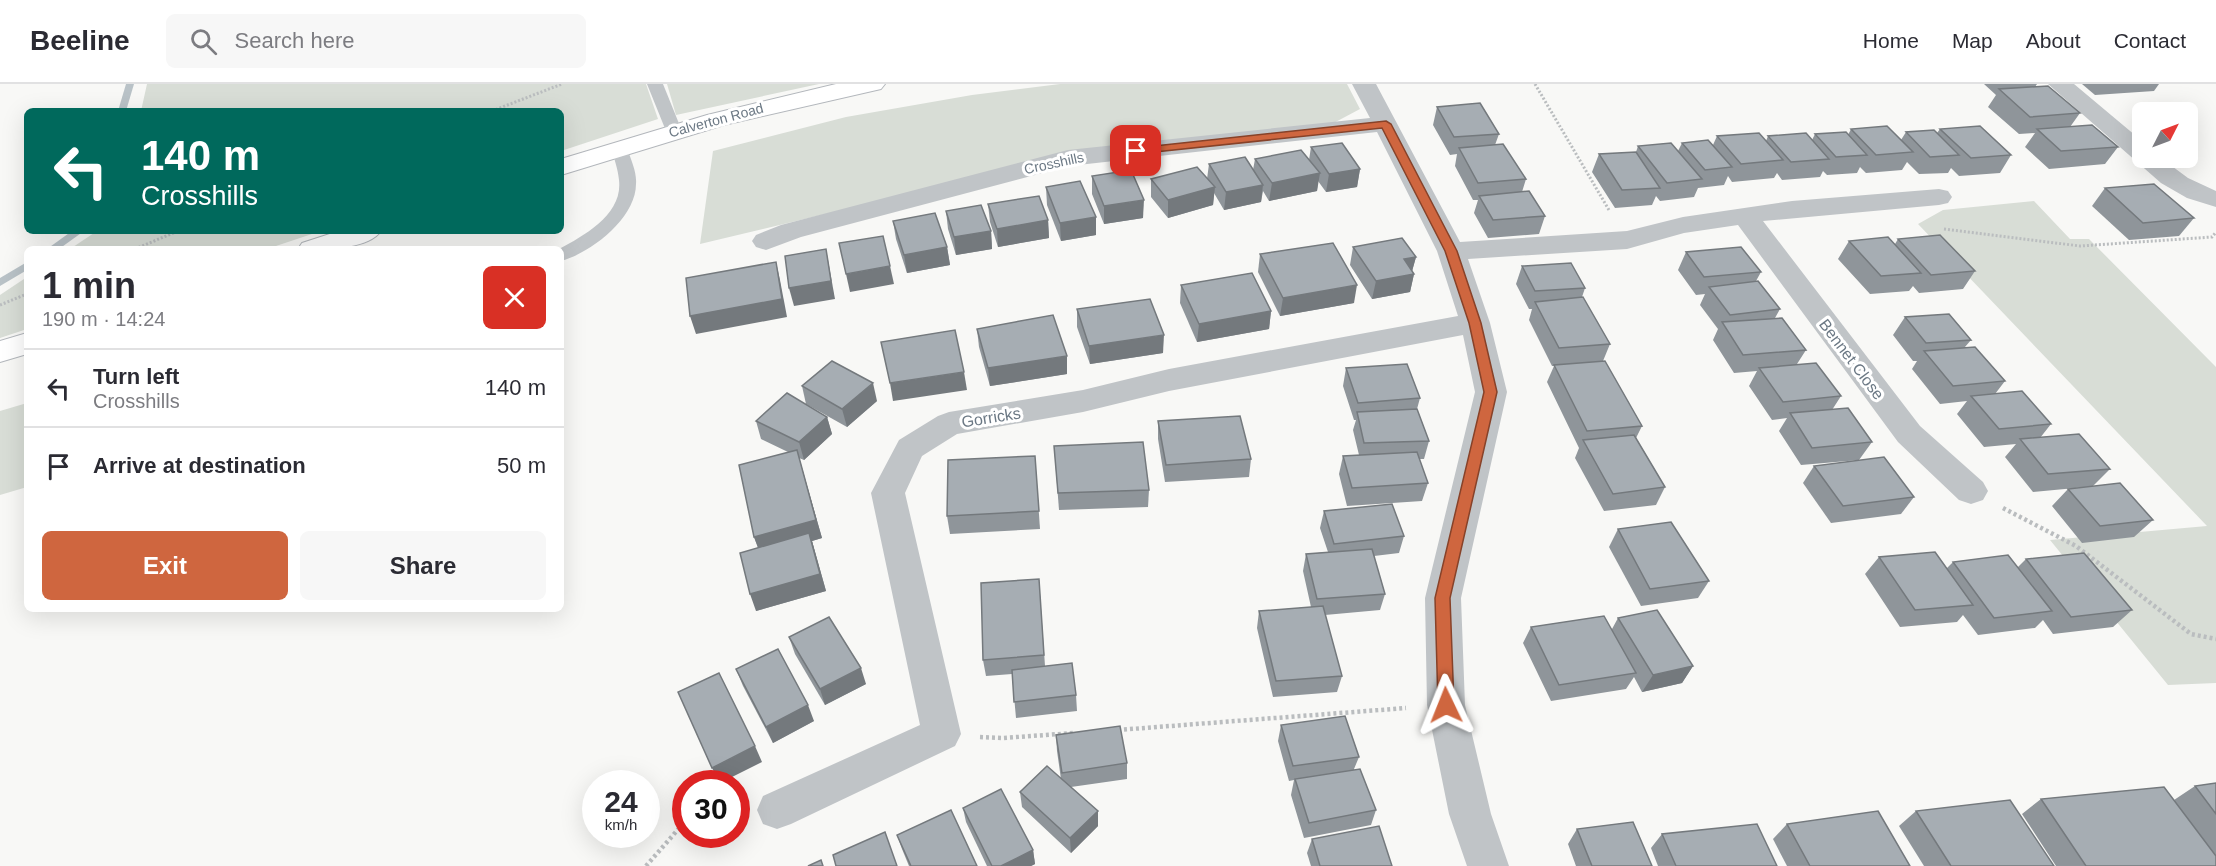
<!DOCTYPE html>
<html lang="en">
<head>
<meta charset="utf-8">
<style>
	:root { --surface:#fff; --page:#f7f7f7; --text:#2b2b33; --muted:#7c7c81; --line:#e1e1e2; --accent:#cf663f }
	body { margin:0; font-family:Arial,sans-serif; background:var(--page); color:var(--text); height:100vh; display:flex; flex-direction:column; font-size:22px; white-space:nowrap }
	* { box-sizing:border-box; margin:0 }
	p { font-size:20px; color:var(--muted) }
	.icon { flex:none; width:33px; height:33px; fill:none; stroke:currentColor; stroke-width:2; stroke-linecap:round; stroke-linejoin:round }
	.map { position:relative; flex:1; overflow:hidden }
	.sheet { position:absolute; left:24px; top:162px; width:540px; height:366px; display:flex; flex-direction:column; background:var(--surface); border-radius:9px; box-shadow:0 6px 24px #0002 }
	.sheet>* { flex:none }
	.hud { position:absolute; left:24px; top:24px; width:540px; height:126px; border-radius:9px; box-shadow:0 6px 24px #0002; background:#00695c; color:#fff; overflow:hidden }
	.needle { width:39px; rotate:48deg }
	.tools { position:absolute; left:2132px; top:18px; display:grid; gap:12px }
	.tools a { display:grid; place-items:center; width:66px; height:66px; border-radius:9px; background:var(--surface); box-shadow:0 6px 24px #0002; font-size:30px }
	.speed { position:absolute; left:582px; top:686px; display:flex; gap:12px; font-size:30px; font-weight:700; text-align:center }
	.speed>* { display:grid; place-content:center; width:78px; height:78px; border-radius:50%; background:var(--surface); box-shadow:0 6px 24px #0002; line-height:1 }
	.speed small { font-size:15px; font-weight:400 }
	.speed .limit { border:9px solid #d22; background:#fff; color:#111 }
	.pin { position:absolute; display:grid; place-items:center; width:51px; height:51px; color:#fff; margin:-26px; border-radius:12px; box-shadow:0 3px 9px #0006 }
	.me { position:absolute; width:66px; margin:-33px; rotate:358deg; stroke-linejoin:round; filter:drop-shadow(0 0 4px #0008) }
	.turn { display:flex; align-items:center; gap:21px; height:126px; padding:0 18px; font-size:27px }
	.turn .icon { width:78px; height:78px; stroke-width:2.5 }
	.turn b { display:block; font-size:42px; line-height:51px }
	.round { display:grid; place-items:center; flex:none; width:63px; height:63px; border-radius:9px; background:var(--page) }
	.summary { display:flex; align-items:center; justify-content:space-between; height:102px; padding:0 18px }
	h1 { font-size:36px; font-weight:600; line-height:45px }
	.cta { display:flex; gap:12px; margin-top:auto; padding:12px 18px }
	.cta a { flex:1; height:69px; border-radius:9px; background:var(--accent); color:#fff; font-size:24px; font-weight:600; line-height:69px; text-align:center }
	.cta a+a { background:var(--page); color:var(--text) }
	ul { padding:0; list-style:none }
	li { display:flex; align-items:center; gap:18px; height:78px; padding:0 18px; border-top:2px solid var(--line) }
	li div { flex:1 }
	li b { display:block; font-size:22px }
	li em { font-style:normal }
	header { display:flex; align-items:center; gap:36px; box-sizing:border-box; height:84px; padding:0 30px; background:var(--surface); border-bottom:2px solid var(--line) }
	header strong { font-size:28px }
	nav { display:flex; gap:33px; margin-inline-start:auto; font-size:21px }
	.search { width:420px; height:54px; background:var(--page); display:flex; align-items:center; gap:15px; box-sizing:border-box; padding:0 21px; border-radius:9px; color:var(--muted); font-size:22px }
	.map>svg:first-child { display:block }
	.green { fill:#d8ddd6 }
	.lines { fill:none; stroke-linecap:round; stroke-linejoin:round }
	.stream { fill:#b9c2c7; fill-rule:evenodd }
	.secondary-casing { stroke:#b3b7bc; stroke-width:2 }
	.path-far1 { stroke:#babdbf; stroke-width:3; stroke-dasharray:2 2; stroke-linecap:butt }
	.path { stroke:#babdbf; stroke-width:4.5; stroke-dasharray:3 3; stroke-linecap:butt }
	.lane { fill:#c0c4c7; fill-rule:evenodd }
	.street { fill:#c0c4c7; fill-rule:evenodd }
	.secondary { fill:#fff; fill-rule:evenodd }
	.wall { fill:#8f959a }
	.shaded-wall { fill:#74797d }
	.building { fill:#a6adb3; stroke:#74797d; stroke-width:1.5 }
	.route { fill:#cf663f; stroke:#874229; stroke-width:1.5 }
	.labels { text-anchor:middle; stroke-width:6; stroke-linejoin:round; paint-order:stroke }
	.far-street-label { font-size:14px; fill:#6b7884; stroke:#fff }
	.street-label { font-size:16px; fill:#6b7884; stroke:#fff }
</style>
</head>
<body>
<header>
<strong>Beeline</strong>
<div class="search"><svg class="icon" aria-label="search" viewBox="0 0 24 24"><circle cx="10" cy="10" r="6"/><path d="M15 15l6 6"/></svg>Search here</div>
<nav><a>Home</a><a>Map</a><a>About</a><a>Contact</a></nav>
</header>
<div class="map">
<svg width="2216" height="782" viewBox="0 0 2216 782">
	<rect width="100%" height="100%" fill="#f8f8f6"/>
	<!-- green -->
	<g class="green">
		<polygon points="147,0 646,0 658,35 561,67 561,27 141,27"/>
		<polygon points="667,0 819,0 676,31"/>
		<polygon points="1060,0 1347,0 1360,25 1328,42 1063,73 700,160 713,67 846,33 972,11"/>
		<polygon points="2034,117 2070,155 2089,155 2216,283 2216,599 2168,601 2050,456 2207,442 1918,140 1943,126"/>
		<polygon points="97,147 321,147 267,165 70,165"/>
		<polygon points="27,193 27,245 0,254 0,211"/>
		<polygon points="27,319 27,403 0,411 0,327"/>
	</g>
	<g class="lines">
		<!-- stream -->
		<g class="stream">
			<polygon points="126,0 134,0 126,27 118,27"/>
			<polygon points="72,147 84,147 59,165 47,165"/>
			<polygon points="27,178 27,186 0,202 0,194"/>
		</g>
		<!-- secondary casing -->
		<g class="secondary-casing">
			<g id="secondary">
				<polygon points="836,0 885,0 881,5 724,41 561,91 561,75 707,31"/>
				<path d="M339,147H381C367,167 320,165 298,165L302,159Z"/>
				<polygon points="27,249 27,270 0,278 0,257"/>
			</g>
		</g>
		<!-- path-far1 -->
		<g class="path-far1">
			<polyline points="1535,0 1609,126"/>
			<polyline points="492,27 562,0"/>
			<polyline points="1944,145 2080,162 2212,153 2216,148"/>
			<polyline points="135,165 178,147"/>
			<polyline points="0,221 27,210"/>
		</g>
		<!-- path -->
		<g class="path">
			<polyline points="2003,424 2076,462 2191,550 2216,555"/>
			<polyline points="1118,646 1406,624"/>
			<polyline points="980,653 1003,654 1074,649"/>
			<polyline points="646,782 681,742 686,741"/>
		</g>
		<!-- lane -->
		<g class="lane">
			<polygon points="647,0 663,0 682,47 680,50 674,52 666,47"/>
			<path d="M619,59L627,64C631,76 637,88 636,100C636,134 591,169 561,177V165H559C585,151 623,130 619,96C618,85 614,74 611,64Z"/>
		</g>
		<!-- street -->
		<g class="street">
			<polygon points="1352,0 1376,0 1460,158 1627,147 1683,133 1792,117 1939,105 1948,107 1952,113 1948,119 1939,121 1763,137 1920,342 1983,398 1988,407 1983,416 1971,420 1959,416 1898,358 1738,141 1684,149 1627,165 1468,175 1490,239 1507,308 1461,514 1465,621 1491,730 1509,782 1467,782 1449,730 1427,621 1425,514 1475,308 1463,251 1169,307 1083,328 957,350 922,372 905,409 961,650 955,662 791,740 777,745 763,740 757,726 763,712 920,641 871,409 899,356 938,332 949,328 1083,306 1169,285 1458,232 1437,167 1377,48 1069,82 801,153 766,166 756,163 752,157 756,151 781,141 1068,66 1370,34"/>
			<polygon points="2048,0 2074,0 2142,57 2142,74 2161,74 2188,94 2216,107 2216,123 2187,114 2161,99"/>
		</g>
		<!-- secondary -->
		<use href="#secondary" class="secondary"/>
	</g>
	<!-- wall -->
	<g class="wall">
		<polygon points="1984,0 2037,0 2035,3 2080,29 2070,43 2118,63 2105,80 2049,85 2025,63 2035,49 2019,50 1988,23 1996,11"/>
		<polygon points="2082,0 2159,0 2154,7 2095,11"/>
		<polygon points="1437,23 1499,50 1495,61 1526,95 1522,108 1545,132 1539,150 1488,154 1474,129 1478,116 1473,116 1455,82 1457,70 1450,71 1433,41"/>
		<polygon points="1851,45 1901,56 1906,48 1937,49 1940,45 2011,71 2000,89 1959,92 1951,84 1948,89 1919,90 1907,78 1902,86 1866,89 1860,83 1857,89 1827,91 1823,87 1820,93 1782,96 1777,89 1774,94 1732,98 1728,92 1724,101 1698,104 1694,113 1660,117 1656,112 1652,121 1615,124 1592,88 1599,70 1636,68 1638,62 1678,67 1682,59 1713,61 1717,52 1766,57 1768,52 1812,56 1815,50 1848,51"/>
		<polygon points="1311,63 1360,85 1357,103 1326,108 1318,97 1317,107 1269,117 1263,107 1261,118 1224,126 1214,109 1213,121 1168,134 1151,113 1151,95 1207,95 1209,80 1253,86 1255,75 1309,76"/>
		<polygon points="1092,92 1143,134 1104,140 1092,110"/>
		<polygon points="1046,103 1096,133 1096,151 1061,157 1047,121"/>
		<polygon points="2105,104 2194,134 2179,152 2129,156 2092,122"/>
		<polygon points="988,120 1048,136 1049,154 998,163 990,138"/>
		<polygon points="946,127 991,147 992,165 956,171 948,145"/>
		<polygon points="893,137 947,163 950,181 907,189 896,155"/>
		<polygon points="1898,155 1975,187 1963,205 1919,209 1913,202 1909,207 1870,210 1838,175 1849,157 1895,160"/>
		<polygon points="1353,163 1416,173 1412,187 1414,190 1410,208 1372,215 1350,181"/>
		<polygon points="1686,168 1761,188 1756,197 1780,225 1775,234 1806,266 1797,280 1841,312 1832,326 1872,358 1859,376 1801,381 1779,347 1787,334 1772,336 1749,302 1757,287 1734,289 1713,256 1718,245 1700,221 1705,210 1696,211 1678,186"/>
		<polygon points="1260,170 1354,219 1280,232 1258,188"/>
		<polygon points="1522,182 1585,204 1582,213 1610,260 1603,277 1642,342 1636,354 1665,403 1656,421 1604,427 1575,374 1579,364 1547,298 1554,282 1552,282 1529,236 1532,225 1529,225 1516,200"/>
		<polygon points="1181,201 1271,227 1269,245 1197,258 1180,219"/>
		<polygon points="1077,225 1163,269 1090,280 1077,243"/>
		<polygon points="1905,233 1971,256 1965,263 2005,297 1995,310 2051,340 2040,354 2110,385 2093,402 2153,436 2134,453 2082,459 2052,422 2068,405 2086,403 2033,408 2005,373 2016,360 1984,363 1957,330 1967,317 1940,320 1912,285 1917,277 1913,277 1893,251"/>
		<polygon points="977,245 1067,290 990,302 979,263"/>
		<polygon points="1346,284 1420,314 1417,325 1429,357 1424,375 1419,375 1428,399 1422,417 1347,422 1339,390 1343,372 1359,371 1353,346 1356,336 1354,336 1343,302"/>
		<polygon points="802,302 877,317 847,343 806,320"/>
		<polygon points="827,333 832,350 804,376 799,374 822,454 812,457 826,507 756,527 758,464 754,453 788,368 761,355 756,337"/>
		<polygon points="1158,337 1251,375 1249,393 1165,398 1158,355"/>
		<polygon points="1054,362 1149,406 1148,423 1059,426"/>
		<polygon points="1035,372 1040,445 950,450 947,432"/>
		<polygon points="1814,382 1914,413 1901,430 1831,439 1803,399"/>
		<polygon points="1324,427 1404,452 1399,469 1374,472 1385,510 1380,526 1325,531 1342,592 1337,608 1273,613 1257,544 1259,527 1311,523 1303,487 1306,470 1328,468 1320,444"/>
		<polygon points="1618,445 1709,497 1698,514 1641,522 1609,463"/>
		<polygon points="1879,473 1947,484 1953,478 2018,483 2026,475 2132,526 2113,543 2053,550 2043,536 2035,544 1978,551 1963,531 1957,538 1900,543 1865,490"/>
		<polygon points="1039,495 1045,582 1076,611 1077,627 1016,634 1012,590 986,592 983,576"/>
		<polygon points="1618,534 1693,582 1682,599 1642,608 1634,593 1626,605 1551,617 1523,559 1531,543 1612,545"/>
		<polygon points="789,553 866,600 825,621 795,570"/>
		<polygon points="736,585 814,637 773,659 743,602"/>
		<polygon points="1281,641 1359,673 1354,685 1376,726 1371,741 1304,754 1291,711 1294,696 1289,697 1278,657"/>
		<polygon points="1056,651 1127,679 1127,695 1071,703 1098,727 1098,742 1071,769 1022,723 1020,708 1061,695 1057,667"/>
		<polygon points="2216,699 2216,782 2056,782 2022,730 2041,715 2174,716 2195,702"/>
		<polygon points="963,724 1033,766 1035,780 1031,782 987,782 966,738"/>
		<polygon points="1916,727 2054,782 1924,782 1899,742"/>
		<polygon points="1787,740 1910,782 1787,782 1773,755"/>
		<polygon points="1577,745 1652,782 1576,782 1568,760"/>
		<polygon points="1662,750 1777,782 1658,782 1651,764"/>
		<polygon points="897,751 977,782 909,782 902,765"/>
		<polygon points="1312,755 1392,782 1311,782 1307,769"/>
	</g>
	<!-- shaded-wall -->
	<g class="shaded-wall">
		<polygon points="1360,85 1357,103 1326,108 1329,90"/>
		<polygon points="1320,89 1317,107 1269,117 1272,99"/>
		<polygon points="1263,101 1261,118 1224,126 1226,108"/>
		<polygon points="1215,103 1213,121 1168,134 1168,116"/>
		<polygon points="1144,116 1143,134 1104,140 1104,122"/>
		<polygon points="1096,133 1096,151 1061,157 1060,139"/>
		<polygon points="1048,136 1049,154 998,163 997,145"/>
		<polygon points="991,147 992,165 956,171 954,153"/>
		<polygon points="947,163 950,181 907,189 904,171"/>
		<polygon points="826,165 835,215 794,222 789,204"/>
		<polygon points="1416,173 1411,191 1414,190 1410,208 1372,215 1376,197 1404,175"/>
		<polygon points="776,178 780,196 787,233 696,250 690,232"/>
		<polygon points="890,182 894,200 850,208 846,190"/>
		<polygon points="1357,201 1354,219 1280,232 1283,214"/>
		<polygon points="1271,227 1269,245 1197,258 1199,240"/>
		<polygon points="1164,251 1163,269 1090,280 1089,262"/>
		<polygon points="1067,272 1067,290 990,302 988,284"/>
		<polygon points="964,288 967,306 893,317 890,299"/>
		<polygon points="873,299 877,317 847,343 842,325"/>
		<polygon points="827,333 832,350 804,376 799,358"/>
		<polygon points="797,366 822,454 812,457 826,507 756,527 750,510 761,471 754,453"/>
		<polygon points="1693,582 1682,599 1642,608 1653,591"/>
		<polygon points="861,584 866,600 825,621 820,605"/>
		<polygon points="808,621 814,637 773,659 766,643"/>
		<polygon points="755,662 762,678 720,699 712,684"/>
		<polygon points="1098,727 1098,742 1071,769 1070,754"/>
		<polygon points="1033,766 1035,780 1031,782 1001,782"/>
	</g>
	<!-- building -->
	<g class="building">
		<polygon points="2048,2 2080,29 2030,33 1999,5"/>
		<polygon points="1480,19 1499,50 1454,53 1437,23"/>
		<polygon points="2092,41 2118,63 2061,67 2037,45"/>
		<polygon points="1887,42 1913,68 1876,71 1851,45"/>
		<polygon points="1980,42 2011,71 1971,74 1940,45"/>
		<polygon points="1934,46 1959,71 1930,73 1906,48"/>
		<polygon points="1846,48 1867,71 1836,73 1815,50"/>
		<polygon points="1759,49 1783,76 1741,80 1717,52"/>
		<polygon points="1806,49 1829,75 1791,78 1768,52"/>
		<polygon points="1708,56 1732,83 1705,86 1682,59"/>
		<polygon points="1342,59 1360,85 1329,90 1311,63"/>
		<polygon points="1671,59 1702,95 1667,99 1638,62"/>
		<polygon points="1503,60 1526,95 1478,99 1459,64"/>
		<polygon points="1301,66 1320,89 1272,99 1255,75"/>
		<polygon points="1636,68 1660,104 1622,106 1599,70"/>
		<polygon points="1245,73 1263,101 1226,108 1209,80"/>
		<polygon points="1197,83 1215,103 1168,116 1151,95"/>
		<polygon points="1131,86 1144,116 1104,122 1092,92"/>
		<polygon points="1080,97 1096,133 1060,139 1046,103"/>
		<polygon points="2154,100 2194,134 2143,139 2105,104"/>
		<polygon points="1529,107 1545,132 1493,136 1479,112"/>
		<polygon points="1039,112 1048,136 997,145 988,120"/>
		<polygon points="981,121 991,147 954,153 946,127"/>
		<polygon points="935,129 947,163 904,171 893,137"/>
		<polygon points="1940,151 1975,187 1931,191 1898,155"/>
		<polygon points="883,152 890,182 846,190 839,159"/>
		<polygon points="1888,153 1921,189 1881,192 1849,157"/>
		<polygon points="1402,154 1416,173 1404,175 1414,190 1376,197 1353,163"/>
		<polygon points="1333,159 1357,201 1283,214 1260,170"/>
		<polygon points="1741,163 1761,188 1704,193 1686,168"/>
		<polygon points="826,165 831,197 789,204 785,172"/>
		<polygon points="776,178 782,215 690,232 686,194"/>
		<polygon points="1571,179 1585,204 1535,207 1522,182"/>
		<polygon points="1252,189 1271,227 1199,240 1181,201"/>
		<polygon points="1758,197 1780,225 1730,231 1709,203"/>
		<polygon points="1583,213 1610,260 1559,264 1535,218"/>
		<polygon points="1150,215 1164,251 1089,262 1077,225"/>
		<polygon points="1949,230 1971,256 1926,259 1905,233"/>
		<polygon points="1053,231 1067,272 988,284 977,245"/>
		<polygon points="1782,234 1806,266 1743,271 1722,238"/>
		<polygon points="955,246 964,288 890,299 881,258"/>
		<polygon points="1975,263 2005,297 1953,302 1924,267"/>
		<polygon points="832,277 873,299 842,325 802,302"/>
		<polygon points="1605,277 1642,342 1587,347 1554,281"/>
		<polygon points="1816,279 1841,312 1783,318 1759,284"/>
		<polygon points="1407,280 1420,314 1358,319 1346,284"/>
		<polygon points="2022,307 2051,340 1999,345 1971,312"/>
		<polygon points="787,309 827,333 799,358 756,337"/>
		<polygon points="1848,324 1872,358 1812,364 1790,329"/>
		<polygon points="1417,325 1429,357 1364,359 1357,328"/>
		<polygon points="1240,332 1251,375 1166,381 1158,337"/>
		<polygon points="2079,350 2110,385 2048,390 2020,355"/>
		<polygon points="1634,351 1665,403 1613,410 1583,356"/>
		<polygon points="1143,358 1149,406 1058,409 1054,362"/>
		<polygon points="797,366 816,436 754,453 739,381"/>
		<polygon points="1417,368 1428,399 1352,404 1343,372"/>
		<polygon points="1035,372 1039,427 947,432 948,376"/>
		<polygon points="1884,373 1914,413 1843,422 1814,382"/>
		<polygon points="2120,399 2153,436 2100,442 2068,405"/>
		<polygon points="1392,420 1404,452 1334,460 1324,427"/>
		<polygon points="1671,438 1709,497 1650,505 1618,445"/>
		<polygon points="809,449 820,490 750,510 740,469"/>
		<polygon points="1372,465 1385,510 1317,515 1306,470"/>
		<polygon points="1935,468 1973,521 1915,526 1879,473"/>
		<polygon points="2084,469 2132,526 2071,533 2026,475"/>
		<polygon points="2008,471 2052,527 1994,534 1953,478"/>
		<polygon points="1039,495 1044,571 983,576 981,499"/>
		<polygon points="1323,522 1342,592 1276,597 1259,527"/>
		<polygon points="1657,526 1693,582 1653,591 1618,534"/>
		<polygon points="1604,532 1636,589 1559,601 1531,543"/>
		<polygon points="829,533 861,584 820,605 789,553"/>
		<polygon points="778,565 808,621 766,643 736,585"/>
		<polygon points="1072,579 1076,611 1014,618 1012,586"/>
		<polygon points="719,589 755,662 712,684 678,608"/>
		<polygon points="1345,632 1359,673 1293,682 1281,641"/>
		<polygon points="1120,642 1127,679 1062,689 1056,651"/>
		<polygon points="1047,682 1098,727 1070,754 1020,708"/>
		<polygon points="1360,685 1376,726 1309,739 1295,695"/>
		<polygon points="2216,699 2216,730 2195,702"/>
		<polygon points="2164,703 2216,772 2216,782 2086,782 2041,715"/>
		<polygon points="1001,705 1033,766 1001,782 992,782 963,724"/>
		<polygon points="2010,716 2054,782 1951,782 1916,727"/>
		<polygon points="951,726 977,782 911,782 897,751"/>
		<polygon points="1878,727 1910,782 1810,782 1787,740"/>
		<polygon points="1633,738 1652,782 1592,782 1577,745"/>
		<polygon points="1757,740 1777,782 1676,782 1662,750"/>
		<polygon points="1379,742 1392,782 1320,782 1312,755"/>
		<polygon points="885,748 897,782 836,782 833,771"/>
		<polygon points="821,776 823,782 808,782"/>
	</g>
	<!-- route -->
	<polygon class="route" points="1386,37 1391,40 1457,167 1481,239 1497,308 1450,514 1454,621 1452,626 1446,628 1440,626 1438,621 1435,514 1484,308 1469,239 1445,167 1382,44 1136,70 1131,67 1136,64"/>
	<g class="labels">
		<!-- far-street labels -->
		<g class="far-street-label">
			<text transform="translate(716 36) rotate(-15)" y="5">Calverton Road</text>
			<text transform="translate(1054 79) rotate(-12)" y="5">Crosshills</text>
		</g>
		<!-- street labels -->
		<g class="street-label">
			<text transform="translate(1852 275) rotate(53)" y="6">Bennet Close</text>
			<text transform="translate(991 333) rotate(-9)" y="6">Gorricks</text>
		</g>
	</g>
</svg>
<div class="tools">
<a><svg class="needle" viewBox="-14 -14 28 28"><path d="M0-13l5 13h-10z" fill="#e53935"/><path d="M0 13l5-13h-10z" fill="#7c7c81"/></svg></a>
</div>
<div class="speed"><div>24<small>km/h</small></div><div class="limit">30</div></div>
<div class="pin" style="left:1136px;top:67px;background:#d93025"><svg class="icon" aria-label="arrive" viewBox="0 0 24 24"><path d="M6 21V4h12l-3 4 3 4H6"/></svg></div>
<svg class="me" style="left:1446px;top:621px" viewBox="-20 -20 40 40"><path d="M0-17L14 15 0 8-14 15z" fill="#cf663f" stroke="#fff" stroke-width="4"/></svg>
<div class="hud">
<div class="turn"><svg class="icon" aria-label="left" viewBox="0 0 24 24"><path d="M17 20v-9H6M10 6l-5 5 5 5"/></svg><div><b>140 m</b>Crosshills</div></div>
</div>
<section class="sheet">
<div class="summary"><div><h1>1 min</h1><p>190 m · 14:24</p></div><a class="round" style="background:#d93025;color:#fff"><svg class="icon" aria-label="close" viewBox="0 0 24 24"><path d="M6 6l12 12M18 6L6 18"/></svg></a></div>
<ul>
<li><svg class="icon" aria-label="left" viewBox="0 0 24 24"><path d="M17 20v-9H6M10 6l-5 5 5 5"/></svg><div><b>Turn left</b><p>Crosshills</p></div><em>140 m</em></li>
<li><svg class="icon" aria-label="arrive" viewBox="0 0 24 24"><path d="M6 21V4h12l-3 4 3 4H6"/></svg><div><b>Arrive at destination</b></div><em>50 m</em></li>
</ul>
<div class="cta"><a>Exit</a><a>Share</a></div>
</section>
</div>
</body>
</html>
